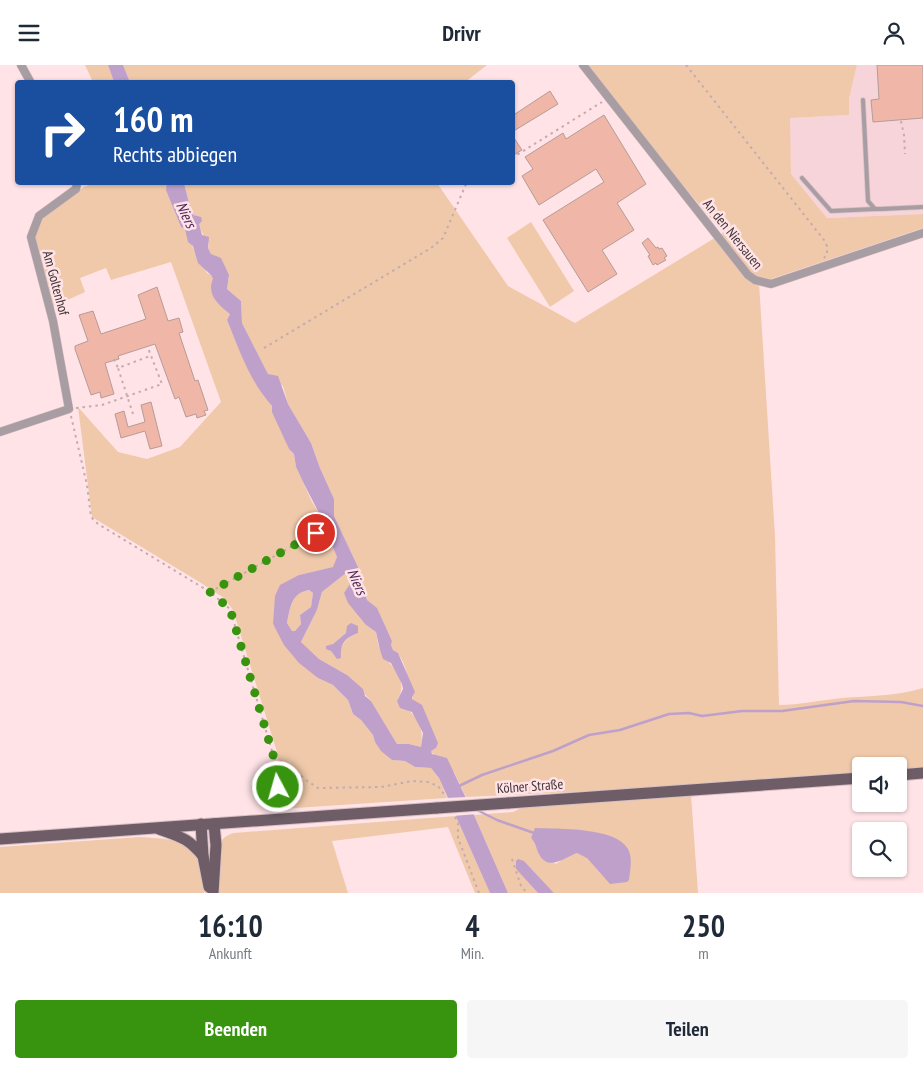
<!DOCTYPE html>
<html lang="de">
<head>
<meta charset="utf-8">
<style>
	:root { --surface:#fff; --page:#f6f6f7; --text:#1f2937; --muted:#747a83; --accent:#38940f }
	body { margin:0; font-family:"PT Sans Narrow",sans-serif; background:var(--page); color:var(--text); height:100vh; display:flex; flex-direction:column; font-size:19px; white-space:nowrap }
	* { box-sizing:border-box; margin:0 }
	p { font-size:16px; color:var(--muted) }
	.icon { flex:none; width:28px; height:28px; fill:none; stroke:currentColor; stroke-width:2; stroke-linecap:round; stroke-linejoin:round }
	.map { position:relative; height:828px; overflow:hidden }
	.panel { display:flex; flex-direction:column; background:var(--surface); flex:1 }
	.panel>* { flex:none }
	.hud { position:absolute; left:15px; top:15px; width:500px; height:105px; border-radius:5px; box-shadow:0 1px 4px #0004; background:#1a4fa0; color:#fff; overflow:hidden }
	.buttons { position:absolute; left:852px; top:692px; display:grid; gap:10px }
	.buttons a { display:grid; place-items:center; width:55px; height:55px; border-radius:5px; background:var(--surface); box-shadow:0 1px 4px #0004; font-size:25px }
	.pin { position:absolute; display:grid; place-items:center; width:42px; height:42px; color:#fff; margin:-21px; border:2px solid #fff; border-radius:50%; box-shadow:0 1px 5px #0007 }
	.me { position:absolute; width:55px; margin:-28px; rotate:354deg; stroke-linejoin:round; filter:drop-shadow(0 0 4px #0008) }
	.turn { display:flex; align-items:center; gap:18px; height:105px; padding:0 15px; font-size:22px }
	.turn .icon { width:65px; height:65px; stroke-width:2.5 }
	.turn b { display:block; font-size:35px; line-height:42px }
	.eta { display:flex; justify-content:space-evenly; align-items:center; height:85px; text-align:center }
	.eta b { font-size:30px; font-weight:700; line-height:35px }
	.action { display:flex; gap:10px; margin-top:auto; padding:10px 15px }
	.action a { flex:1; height:58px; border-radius:5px; background:var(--accent); color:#fff; font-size:20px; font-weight:700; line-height:58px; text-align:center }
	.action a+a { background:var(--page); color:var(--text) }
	header { display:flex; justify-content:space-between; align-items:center; height:65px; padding:0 15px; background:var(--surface); font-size:22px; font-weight:700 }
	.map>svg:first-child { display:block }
	.built { fill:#f7d4d9 }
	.green { fill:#efc9aa; fill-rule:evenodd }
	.water { fill:#bea0ca; fill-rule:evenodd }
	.pier { fill:#ffe3e7 }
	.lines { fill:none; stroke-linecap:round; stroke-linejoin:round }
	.stream { stroke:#bea0ca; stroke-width:2.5 }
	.building { fill:#f0b7a9; stroke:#b59c96 }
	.service-casing { stroke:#d8c0c3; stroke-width:5.5 }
	.minor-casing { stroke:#d8c0c3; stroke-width:9 }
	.primary-casing { stroke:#d8c0c3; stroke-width:13 }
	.path { stroke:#c3acaf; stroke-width:2; stroke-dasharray:2.5 4; stroke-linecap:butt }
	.service { stroke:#a79da3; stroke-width:4 }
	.minor { stroke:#a79da3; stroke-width:8 }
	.primary { stroke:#6e5d67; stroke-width:11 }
	.primary-bridge-casing { stroke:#d8c0c3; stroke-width:13; stroke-linecap:butt }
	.primary-bridge { stroke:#6e5d67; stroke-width:11 }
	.route { stroke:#38940f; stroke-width:9; stroke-dasharray:0 16.2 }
	.labels { text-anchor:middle; stroke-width:5; stroke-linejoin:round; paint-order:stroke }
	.street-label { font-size:14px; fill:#3e3435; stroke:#ffe3e7 }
	.water-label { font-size:15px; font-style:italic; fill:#512a5f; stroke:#ffe3e7 }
</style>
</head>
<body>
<header><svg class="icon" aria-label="menu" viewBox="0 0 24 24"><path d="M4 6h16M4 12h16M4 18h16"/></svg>Drivr<svg class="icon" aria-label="person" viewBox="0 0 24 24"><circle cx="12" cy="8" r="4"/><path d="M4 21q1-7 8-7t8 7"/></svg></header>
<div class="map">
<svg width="923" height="828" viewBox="0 0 923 828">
	<rect width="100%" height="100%" fill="#ffe3e7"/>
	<!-- built -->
	<polygon class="built" points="857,0 923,0 923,149 827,153 791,109 789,53 849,50 849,34"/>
	<!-- green -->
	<g class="green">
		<polygon points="85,0 108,0 114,17 93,17"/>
		<polygon points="123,0 487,0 464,18 130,17"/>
		<path d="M582,0H857L849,34V50L790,53L791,109L827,153L923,149V163L759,218L775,471L779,640C800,640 821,635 842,633C870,631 896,631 923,623V703L899,705V701H861V708L674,722L466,732L454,707L430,686L436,683C428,667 417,649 412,632C408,618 407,593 393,585L391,580L392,576L377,544L367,535L358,502L334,451V434L320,403L311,378L288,339L283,321L268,309L242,258L241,236L227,224L229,210L211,189L208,183L209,179C200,167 198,154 188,143L190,142L184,118H437L508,221L575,258L723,168Z"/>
		<polygon points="95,118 167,118 167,125 181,162 185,164 194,185 207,208 211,210 230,249 227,255 245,297 264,331 272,341 289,384 294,389 296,402 312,437 319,448 322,467 331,478 337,492 334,502 299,510 273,560 318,613 333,620 348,635 353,649 361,655 373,670 375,677 392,695 405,696 415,702 431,703 439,713 447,733 280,744 281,721 277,687 233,545 224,533 201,518 92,452 78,342 118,387 147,394 180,382 221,337 171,197 111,215 106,203 80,213 85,227 50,243 31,172 38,152 84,122"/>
		<polygon points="531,157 574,226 550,242 507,173"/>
		<path d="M346,508L349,509L366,560L376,567C377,573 378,581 381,587C392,603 410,614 397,636C415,649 425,659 421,682L409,679H397L371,636L347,610L319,594L301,577L317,545L322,527ZM346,568H358C345,573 341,580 337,593L331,586L333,579Z"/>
		<path d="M309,525L313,528L311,542L300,550L301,559L295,566H292L287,558C290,543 291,528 309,525Z"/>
		<path d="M691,730L698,828H554L524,796L516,804L538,828H508L474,750L513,747L521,743ZM534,768L631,793L604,812L587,792L577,788L566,792L556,799L539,790L536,778L531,773Z"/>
		<path d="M456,751L490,828H475L448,762L332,776L348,828H219V781C222,773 225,771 234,768Z"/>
		<path d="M140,772C160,774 191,772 199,796C202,806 202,818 204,828H0V782Z"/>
	</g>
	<!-- water -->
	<g class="water">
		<polygon points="108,0 123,0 130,17 114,17"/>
		<path d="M167,118H184L190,142L188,143L191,145L193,150L201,152L202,156L199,159L202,170L209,172L208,183L211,189L221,193L229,210L227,224L241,236L242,258L268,309L278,311L288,339L311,378L320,403L334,434V451L358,502L367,535L377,543L392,576L391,580L393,585L398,588L415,627L412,632V634L422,640L438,678L436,683L431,686L432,689L447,693L474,750L508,828H490L439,713L431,703L415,702L405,696L392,695L381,686L375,677L373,670L361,655L353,649L348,635L333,620L318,613L299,598L284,580L273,559L275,531L280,520L299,510L333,502L337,492L331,478L322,467L319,448L303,417L296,402L294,389L289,384L272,347V341C250,317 239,284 227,255L230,249C219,240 206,230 213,214L211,210L198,198L193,181L188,177L185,164L181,162L166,125ZM346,508L349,509L352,516L344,528L348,538L366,560L376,567L380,585L383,594L391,598L402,619L403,624L397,636L400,643L412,647L423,668L421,682L409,679H397L371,636L365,631L363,624L347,610L319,594L301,577L317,545L322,527ZM309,525L313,528L311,542L300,550L301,559L295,566H292L287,558C290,543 291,528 309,525Z"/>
		<path d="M351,558L358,561V568C345,573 340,578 341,593L337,594L331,586L326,584V581L333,579L346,568L347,561Z"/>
		<path d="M535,763C558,764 616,762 628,784C633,793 630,806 629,815L627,817L610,819L587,793L577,788C565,792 550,806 540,791C536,785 537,779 531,773Z"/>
		<polygon points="518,794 524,796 554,828 538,828 516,804 516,796"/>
	</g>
	<!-- pier -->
	<polygon class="pier" points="468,732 477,749 453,751 445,733"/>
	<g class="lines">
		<!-- stream -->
		<g class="stream">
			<polyline points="459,721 482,710 553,686 589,670 620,665 669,649 689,648 702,651 742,646 782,646 854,636 901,637 923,641"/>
			<polyline points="477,745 497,755 534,768"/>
		</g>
	</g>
	<!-- building -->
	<g class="building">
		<polygon points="877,0 923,0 923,53 873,57 871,35 879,34"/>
		<polygon points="550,26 558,39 512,67 512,51"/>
		<polygon points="604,50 646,119 617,138 634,165 602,185 617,209 588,227 543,155 604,117 596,104 539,140 522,111 533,104 525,92 563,68 566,74"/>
		<polygon points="512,70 522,85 512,91"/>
		<polygon points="648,173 656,183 658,182 659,184 662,183 667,191 664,193 666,195 657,200 656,198 653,200 648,191 650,190 642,178"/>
		<polygon points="157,222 168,256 179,253 183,267 179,268 195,316 198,315 208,345 204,346 206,350 197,353 196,349 186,352 179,332 175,334 155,279 118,291 119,294 105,298 114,329 101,333 100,327 91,330 90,327 75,284 75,281 88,276 79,250 93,246 101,269 146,254 138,230"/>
		<polygon points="151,337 162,381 150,384 145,366 121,373 115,349 124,346 128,362 145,357 141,340"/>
	</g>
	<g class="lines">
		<!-- service casing -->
		<g class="service-casing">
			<g id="service">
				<polyline points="863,35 868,136 875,144 881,144 923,142"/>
				<polyline points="802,113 831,146 875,144"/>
			</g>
		</g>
		<!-- minor casing -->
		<g class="minor-casing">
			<g id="minor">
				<polyline points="21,0 31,18"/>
				<polyline points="583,0 748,210 755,215 771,219 923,168"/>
				<polyline points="0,367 69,344 53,256 31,172 39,151 76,124 77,118"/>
			</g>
		</g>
		<!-- primary casing -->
		<g class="primary-casing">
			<g id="primary">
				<polyline points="899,710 923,708"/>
				<polyline points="508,738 861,713"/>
				<polyline points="201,759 203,791 209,822"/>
				<path d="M159,764C181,772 188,773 203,791"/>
				<polyline points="0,774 437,743"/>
				<polyline points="213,828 216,780 214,759"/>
			</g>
		</g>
		<!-- path -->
		<g class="path">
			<polyline points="686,0 824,175 827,181 827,189 824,193"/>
			<polyline points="901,56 904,70 905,89"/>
			<polyline points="512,93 602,37"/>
			<polyline points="264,283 431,183 443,173 466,119 469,118"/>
			<polyline points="114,294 118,303"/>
			<polyline points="76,343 102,340 162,319 148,283"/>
			<polyline points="133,349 118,303 150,291"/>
			<polyline points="71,351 87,420 91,452 98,459 210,527 230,544 274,693 277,722"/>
			<polyline points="210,527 316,468"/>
			<polyline points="274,693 291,702 306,715 318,723 381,722 412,716 428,717 438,721 446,732"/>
			<polyline points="455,752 458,758 458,773 479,828"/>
			<polyline points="512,794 521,821 527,828"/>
		</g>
		<!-- service -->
		<use href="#service" class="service"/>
		<!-- minor -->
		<use href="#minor" class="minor"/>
		<!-- primary -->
		<use href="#primary" class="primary"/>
		<!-- primary-bridge casing -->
		<g class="primary-bridge-casing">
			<polyline id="primary-bridge" points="437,743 508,738"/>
		</g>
		<!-- primary-bridge -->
		<use href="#primary-bridge" class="primary-bridge"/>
	</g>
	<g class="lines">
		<!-- route -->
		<polyline class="route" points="278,722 274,693 230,544 210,527 316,468"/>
	</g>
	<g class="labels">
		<!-- street labels -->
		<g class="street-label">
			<text transform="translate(733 169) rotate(51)" y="5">An den Niersauen</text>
			<text transform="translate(56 218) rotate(75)" y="5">Am Goltenhof</text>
			<text transform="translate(530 721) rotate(-4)" y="5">Kölner Straße</text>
		</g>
		<!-- water labels -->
		<g class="water-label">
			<text transform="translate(186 150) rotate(65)" y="5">Niers</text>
			<text transform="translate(357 517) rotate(66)" y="5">Niers</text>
		</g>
	</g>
</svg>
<div class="buttons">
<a><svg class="icon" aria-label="sound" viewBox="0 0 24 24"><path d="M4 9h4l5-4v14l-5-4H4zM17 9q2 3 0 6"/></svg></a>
<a><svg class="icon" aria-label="search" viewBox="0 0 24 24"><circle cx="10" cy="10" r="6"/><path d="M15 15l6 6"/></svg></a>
</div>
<div class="pin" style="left:316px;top:468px;background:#d93025"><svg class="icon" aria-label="arrive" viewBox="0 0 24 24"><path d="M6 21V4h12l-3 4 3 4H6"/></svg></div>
<svg class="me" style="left:278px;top:722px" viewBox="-20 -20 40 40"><circle r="17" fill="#38940f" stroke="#fff" stroke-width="3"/><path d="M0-11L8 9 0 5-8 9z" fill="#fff"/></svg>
<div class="hud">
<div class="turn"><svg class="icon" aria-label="right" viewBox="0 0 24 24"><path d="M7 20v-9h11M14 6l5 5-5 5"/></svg><div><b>160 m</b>Rechts abbiegen</div></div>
</div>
</div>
<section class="panel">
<div class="eta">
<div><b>16:10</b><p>Ankunft</p></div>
<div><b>4</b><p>Min.</p></div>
<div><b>250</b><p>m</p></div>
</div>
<div class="action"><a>Beenden</a><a>Teilen</a></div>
</section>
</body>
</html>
